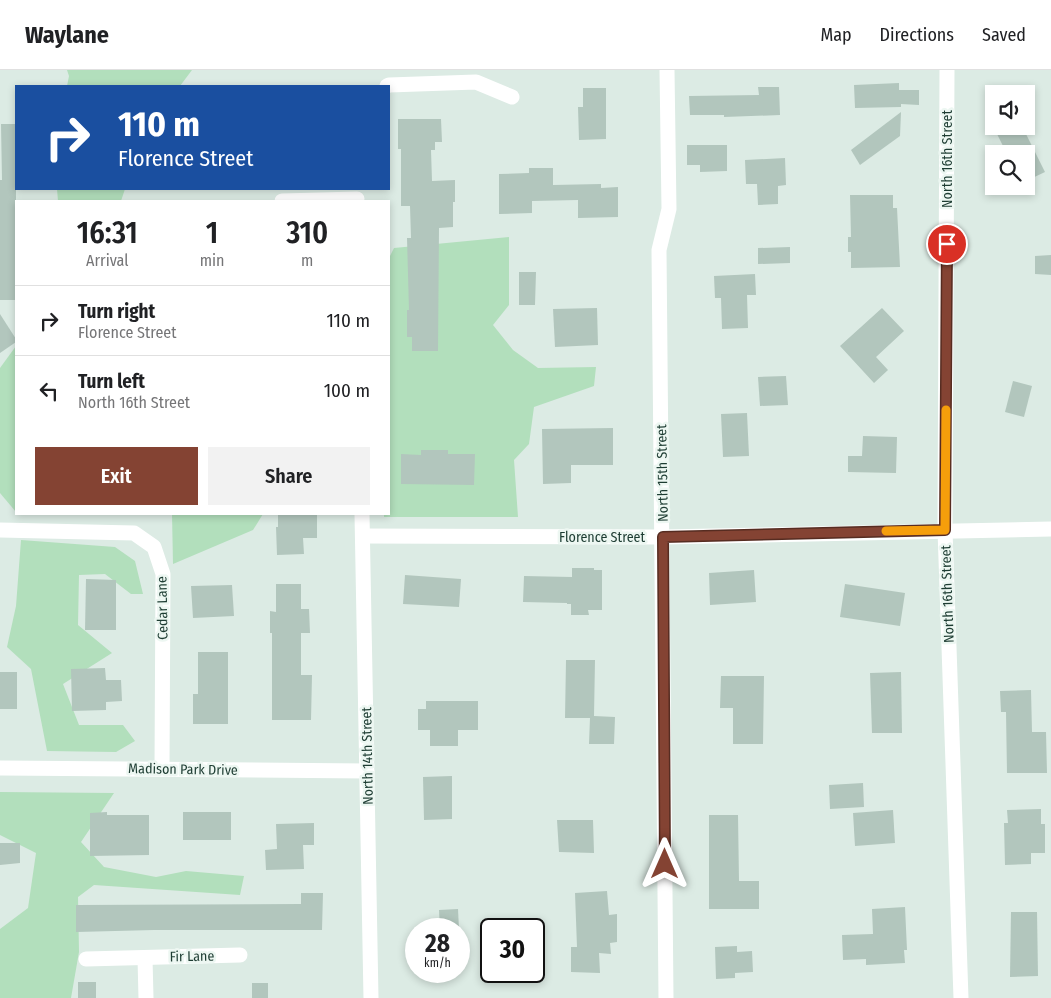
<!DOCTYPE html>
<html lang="en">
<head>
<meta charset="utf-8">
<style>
	:root { --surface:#fff; --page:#f2f2f2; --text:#202124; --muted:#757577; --line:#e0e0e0; --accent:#844333 }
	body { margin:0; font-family:"Fira Sans Condensed",sans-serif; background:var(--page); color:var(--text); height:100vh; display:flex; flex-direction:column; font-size:19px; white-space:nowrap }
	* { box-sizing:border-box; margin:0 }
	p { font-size:16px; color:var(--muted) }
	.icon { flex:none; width:28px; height:28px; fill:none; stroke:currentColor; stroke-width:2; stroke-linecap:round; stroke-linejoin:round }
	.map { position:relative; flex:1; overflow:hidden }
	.details { position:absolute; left:15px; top:130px; width:375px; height:315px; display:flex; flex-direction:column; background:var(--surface); border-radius:0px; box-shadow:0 2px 8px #0003 }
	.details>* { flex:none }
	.banner { position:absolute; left:15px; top:15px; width:375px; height:105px; border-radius:0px; box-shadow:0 2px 8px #0003; background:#1a4fa0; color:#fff; overflow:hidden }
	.controls { position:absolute; left:985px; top:15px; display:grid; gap:10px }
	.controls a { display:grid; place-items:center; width:50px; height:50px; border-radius:0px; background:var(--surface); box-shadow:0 2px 8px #0003; font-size:25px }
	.speed { position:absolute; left:405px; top:848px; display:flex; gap:10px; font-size:25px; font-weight:700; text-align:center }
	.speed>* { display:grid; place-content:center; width:65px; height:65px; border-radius:50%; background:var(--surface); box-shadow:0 2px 8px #0003; line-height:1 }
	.speed small { font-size:12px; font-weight:400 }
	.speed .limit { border:2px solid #111; border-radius:8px; background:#fff; color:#111 }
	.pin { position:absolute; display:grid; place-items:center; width:42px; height:42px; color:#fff; margin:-21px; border:2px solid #fff; border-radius:50%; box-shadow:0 1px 5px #0007 }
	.me { position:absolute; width:55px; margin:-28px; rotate:0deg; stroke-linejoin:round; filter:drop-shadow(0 0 4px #0008) }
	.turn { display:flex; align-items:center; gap:18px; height:105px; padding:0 20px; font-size:22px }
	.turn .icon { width:65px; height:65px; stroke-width:2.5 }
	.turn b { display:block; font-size:35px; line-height:42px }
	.eta { display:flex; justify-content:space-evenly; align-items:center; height:85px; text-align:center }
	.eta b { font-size:30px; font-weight:600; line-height:35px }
	.primary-button { display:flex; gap:10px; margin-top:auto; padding:10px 20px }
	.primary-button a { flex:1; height:58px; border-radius:0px; background:var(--accent); color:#fff; font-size:20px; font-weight:600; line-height:58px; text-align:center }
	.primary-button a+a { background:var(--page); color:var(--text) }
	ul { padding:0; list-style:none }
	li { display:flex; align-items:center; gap:15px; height:70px; padding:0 20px; border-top:1px solid var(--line) }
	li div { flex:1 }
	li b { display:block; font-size:19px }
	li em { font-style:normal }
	header { display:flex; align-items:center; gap:30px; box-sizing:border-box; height:70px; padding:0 25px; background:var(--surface); border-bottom:1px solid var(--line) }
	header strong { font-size:24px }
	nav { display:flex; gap:28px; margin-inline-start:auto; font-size:18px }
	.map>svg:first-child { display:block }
	.green { fill:#b2dfbc }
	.building { fill:#b2c6bd }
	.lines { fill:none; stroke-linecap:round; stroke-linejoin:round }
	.minor { stroke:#fff; stroke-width:15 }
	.route-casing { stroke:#562c21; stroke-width:12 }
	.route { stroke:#844333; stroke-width:9 }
	.slow { stroke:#f59e0b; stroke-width:9 }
	.labels { text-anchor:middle; stroke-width:5; stroke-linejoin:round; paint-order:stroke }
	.street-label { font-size:14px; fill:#1d3c32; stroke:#edf7f2 }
</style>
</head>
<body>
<header>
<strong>Waylane</strong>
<nav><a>Map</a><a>Directions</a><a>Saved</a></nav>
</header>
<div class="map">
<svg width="1051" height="928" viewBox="0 0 1051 928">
	<rect width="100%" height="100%" fill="#dcebe4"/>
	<!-- green -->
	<g class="green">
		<polygon points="67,0 192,0 180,16 67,16 69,6"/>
		<polygon points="57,119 125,119 121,131 58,131"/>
		<polygon points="509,167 509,235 493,255 513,280 538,298 596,297 594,316 534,337 529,374 514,390 518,447 384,447 384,444 389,444 389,188 394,178"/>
		<polygon points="16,276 16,442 0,423 0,298"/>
		<polygon points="172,444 263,444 253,460 173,494"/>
		<polygon points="21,470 115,477 135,491 143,524 131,524 105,504 79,505 78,555 112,583 63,614 79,655 123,655 135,671 116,682 47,681 31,599 7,577 16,536"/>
		<polygon points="0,722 114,723 81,772 104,797 156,807 186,801 244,806 240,825 94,815 78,827 79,882 71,928 0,928 0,859 28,838 36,783 0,765"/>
	</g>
	<!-- building -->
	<g class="building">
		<polygon points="899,13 899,20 919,20 919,35 901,34 901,37 855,38 854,15"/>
		<polygon points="758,17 779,17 780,45 724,47 724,45 690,45 689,26 759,25"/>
		<polygon points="583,18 606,18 606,69 579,70 578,37 583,37"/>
		<polygon points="901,42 900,66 860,95 851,80"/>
		<polygon points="398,49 441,49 442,72 435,72 435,80 431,80 432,111 455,110 455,132 453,132 453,157 439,158 438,281 412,281 412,267 407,267 407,240 409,240 407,168 411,168 410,136 401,136 401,79 398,79"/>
		<polygon points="1,54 16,54 16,230 0,230 0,110 2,110"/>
		<polygon points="993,56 1022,56 1045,102 1026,111 1026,84 1007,84"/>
		<polygon points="687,75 727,75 727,101 700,102 700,95 687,95"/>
		<polygon points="785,88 786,115 778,116 778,134 758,135 757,114 746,114 745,90"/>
		<polygon points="529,98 553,98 553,115 601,114 601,118 618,117 618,147 578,148 578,130 532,131 532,143 499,144 499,104 529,103"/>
		<polygon points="850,125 893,125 893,138 897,138 900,197 851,198 851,182 848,182 848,167 851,167"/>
		<polygon points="790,177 790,193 758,194 758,178"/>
		<polygon points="1051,185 1051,205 1035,204 1035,186"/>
		<polygon points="519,202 536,202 535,235 519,235"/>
		<polygon points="755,204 756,225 747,225 748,258 722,259 721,228 715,228 714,206"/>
		<polygon points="597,238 598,275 555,277 553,239"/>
		<polygon points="882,238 904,261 876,287 888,300 874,313 840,276"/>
		<polygon points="0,244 16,269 16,272 0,283"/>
		<polygon points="786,306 788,335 760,336 758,307"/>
		<polygon points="1013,311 1032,316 1024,347 1005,342"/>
		<polygon points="747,343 749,386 723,387 721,344"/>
		<polygon points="613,358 613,395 571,395 571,413 543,414 542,359"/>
		<polygon points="863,366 897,367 896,403 848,402 848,386 862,386"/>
		<polygon points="421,380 448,380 448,384 475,384 474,415 401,414 401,384 421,385"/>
		<polygon points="278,444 317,444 317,468 303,468 304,484 277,485 276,457 278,457"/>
		<polygon points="572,498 594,498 594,500 602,500 602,540 588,540 589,545 571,545 571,534 567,534 567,533 523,532 524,506 572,507"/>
		<polygon points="754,500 756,532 710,535 709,503"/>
		<polygon points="405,505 461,509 459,537 403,534"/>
		<polygon points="86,509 116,510 116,560 85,560"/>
		<polygon points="276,514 301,514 301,539 309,539 310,563 301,563 301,605 312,605 311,650 272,650 272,563 270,563 270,541 276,542"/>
		<polygon points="845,514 905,523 900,556 840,547"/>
		<polygon points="232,515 234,546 193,548 191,516"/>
		<polygon points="198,582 228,582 228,654 193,654 193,624 198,624"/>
		<polygon points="566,590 595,590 594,646 615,647 614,674 589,674 590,648 565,648"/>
		<polygon points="105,598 106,610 121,610 122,631 106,632 106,640 72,641 71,599"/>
		<rect x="0" y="602" width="17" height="37"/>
		<polygon points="901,602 902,663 872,663 870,603"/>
		<polygon points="721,606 764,606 763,674 733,674 733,638 720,638"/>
		<polygon points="1031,620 1032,662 1046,662 1047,703 1007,703 1006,642 1001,642 1000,621"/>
		<polygon points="426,631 478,631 478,660 458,660 458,676 430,676 430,660 418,660 418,639 426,639"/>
		<polygon points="452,706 452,749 424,750 423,707"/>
		<polygon points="863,713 864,737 830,739 829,715"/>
		<polygon points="1041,739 1041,754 1045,754 1045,783 1031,783 1031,794 1005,795 1004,753 1008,753 1007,740"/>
		<polygon points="893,740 895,773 855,776 853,743"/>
		<polygon points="107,742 107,745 149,745 149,785 90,786 90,743"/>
		<rect x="183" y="742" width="48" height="28"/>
		<polygon points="709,745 738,745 739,811 759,811 759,839 709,839"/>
		<polygon points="557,750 593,750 594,783 559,782"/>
		<polygon points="314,753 314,775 303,775 304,799 266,800 265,780 277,779 276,754"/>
		<polygon points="0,773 20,773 20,793 0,795"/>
		<polygon points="607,821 609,845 617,844 617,872 610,873 611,884 599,883 600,903 571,902 571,877 577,877 575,823"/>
		<polygon points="301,823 323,823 322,860 154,860 76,862 76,835 301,834"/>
		<polygon points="905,837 907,880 904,880 905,893 866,895 866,889 843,890 842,865 873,864 872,839"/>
		<polygon points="458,839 459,859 440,859 439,840"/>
		<polygon points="1011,842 1037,842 1038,906 1010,907"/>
		<polygon points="737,876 737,882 752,881 753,902 735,903 735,908 716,909 715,877"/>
		<rect x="78" y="912" width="18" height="16"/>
		<rect x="252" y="913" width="16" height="15"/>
	</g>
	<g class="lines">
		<!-- minor -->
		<g class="minor">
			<polyline points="947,0 945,460 961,928"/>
			<polyline points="387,16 389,15 476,12 512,27"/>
			<polyline points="282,131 357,129"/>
			<polyline points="362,444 371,928"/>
			<polyline points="0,460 134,463 154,477 163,504 162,699"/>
			<polyline points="363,466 663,467 1051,459"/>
			<polyline points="0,698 367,701"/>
			<polyline points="145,888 146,928"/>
			<polyline points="86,889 240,885"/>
			<polyline points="666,928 659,180 669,139 667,0"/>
		</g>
	</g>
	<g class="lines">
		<!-- route casing -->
		<g class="route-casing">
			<polyline id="route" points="665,794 663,467 945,460 947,174"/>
		</g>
		<!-- route -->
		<use href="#route" class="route"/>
		<!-- slow -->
		<polyline class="slow" points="886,461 945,460 946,340"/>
	</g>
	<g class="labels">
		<!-- street labels -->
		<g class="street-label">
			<text transform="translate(947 89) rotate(-90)" y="5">North 16th Street</text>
			<text transform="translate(662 403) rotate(-91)" y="5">North 15th Street</text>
			<text x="602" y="472">Florence Street</text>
			<text transform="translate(947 524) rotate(-92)" y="5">North 16th Street</text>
			<text transform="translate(162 538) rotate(-91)" y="5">Cedar Lane</text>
			<text transform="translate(367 686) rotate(-91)" y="5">North 14th Street</text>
			<text transform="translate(183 699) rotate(1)" y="5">Madison Park Drive</text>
			<text transform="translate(192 886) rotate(-1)" y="5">Fir Lane</text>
		</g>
	</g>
</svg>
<div class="controls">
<a><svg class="icon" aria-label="sound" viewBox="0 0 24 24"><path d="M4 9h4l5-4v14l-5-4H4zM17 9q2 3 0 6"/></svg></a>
<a><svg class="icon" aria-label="search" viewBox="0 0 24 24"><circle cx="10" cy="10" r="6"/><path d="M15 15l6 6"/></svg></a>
</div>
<div class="speed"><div>28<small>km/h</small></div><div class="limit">30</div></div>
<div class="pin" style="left:947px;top:174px;background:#d93025"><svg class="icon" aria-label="arrive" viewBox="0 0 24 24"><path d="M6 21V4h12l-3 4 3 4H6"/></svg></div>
<svg class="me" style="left:665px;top:794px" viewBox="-20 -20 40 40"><path d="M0-17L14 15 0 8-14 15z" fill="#844333" stroke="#fff" stroke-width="4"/></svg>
<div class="banner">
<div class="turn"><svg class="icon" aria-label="right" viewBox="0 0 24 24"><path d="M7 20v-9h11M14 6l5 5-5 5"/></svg><div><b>110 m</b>Florence Street</div></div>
</div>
<section class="details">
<div class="eta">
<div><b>16:31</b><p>Arrival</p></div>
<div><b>1</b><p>min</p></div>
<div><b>310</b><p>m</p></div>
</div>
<ul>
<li><svg class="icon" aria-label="right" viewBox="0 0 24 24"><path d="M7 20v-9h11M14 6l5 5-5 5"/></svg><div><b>Turn right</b><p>Florence Street</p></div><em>110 m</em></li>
<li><svg class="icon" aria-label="left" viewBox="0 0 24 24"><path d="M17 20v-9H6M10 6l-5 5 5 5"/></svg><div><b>Turn left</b><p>North 16th Street</p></div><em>100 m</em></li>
</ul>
<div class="primary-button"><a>Exit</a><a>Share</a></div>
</section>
</div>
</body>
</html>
